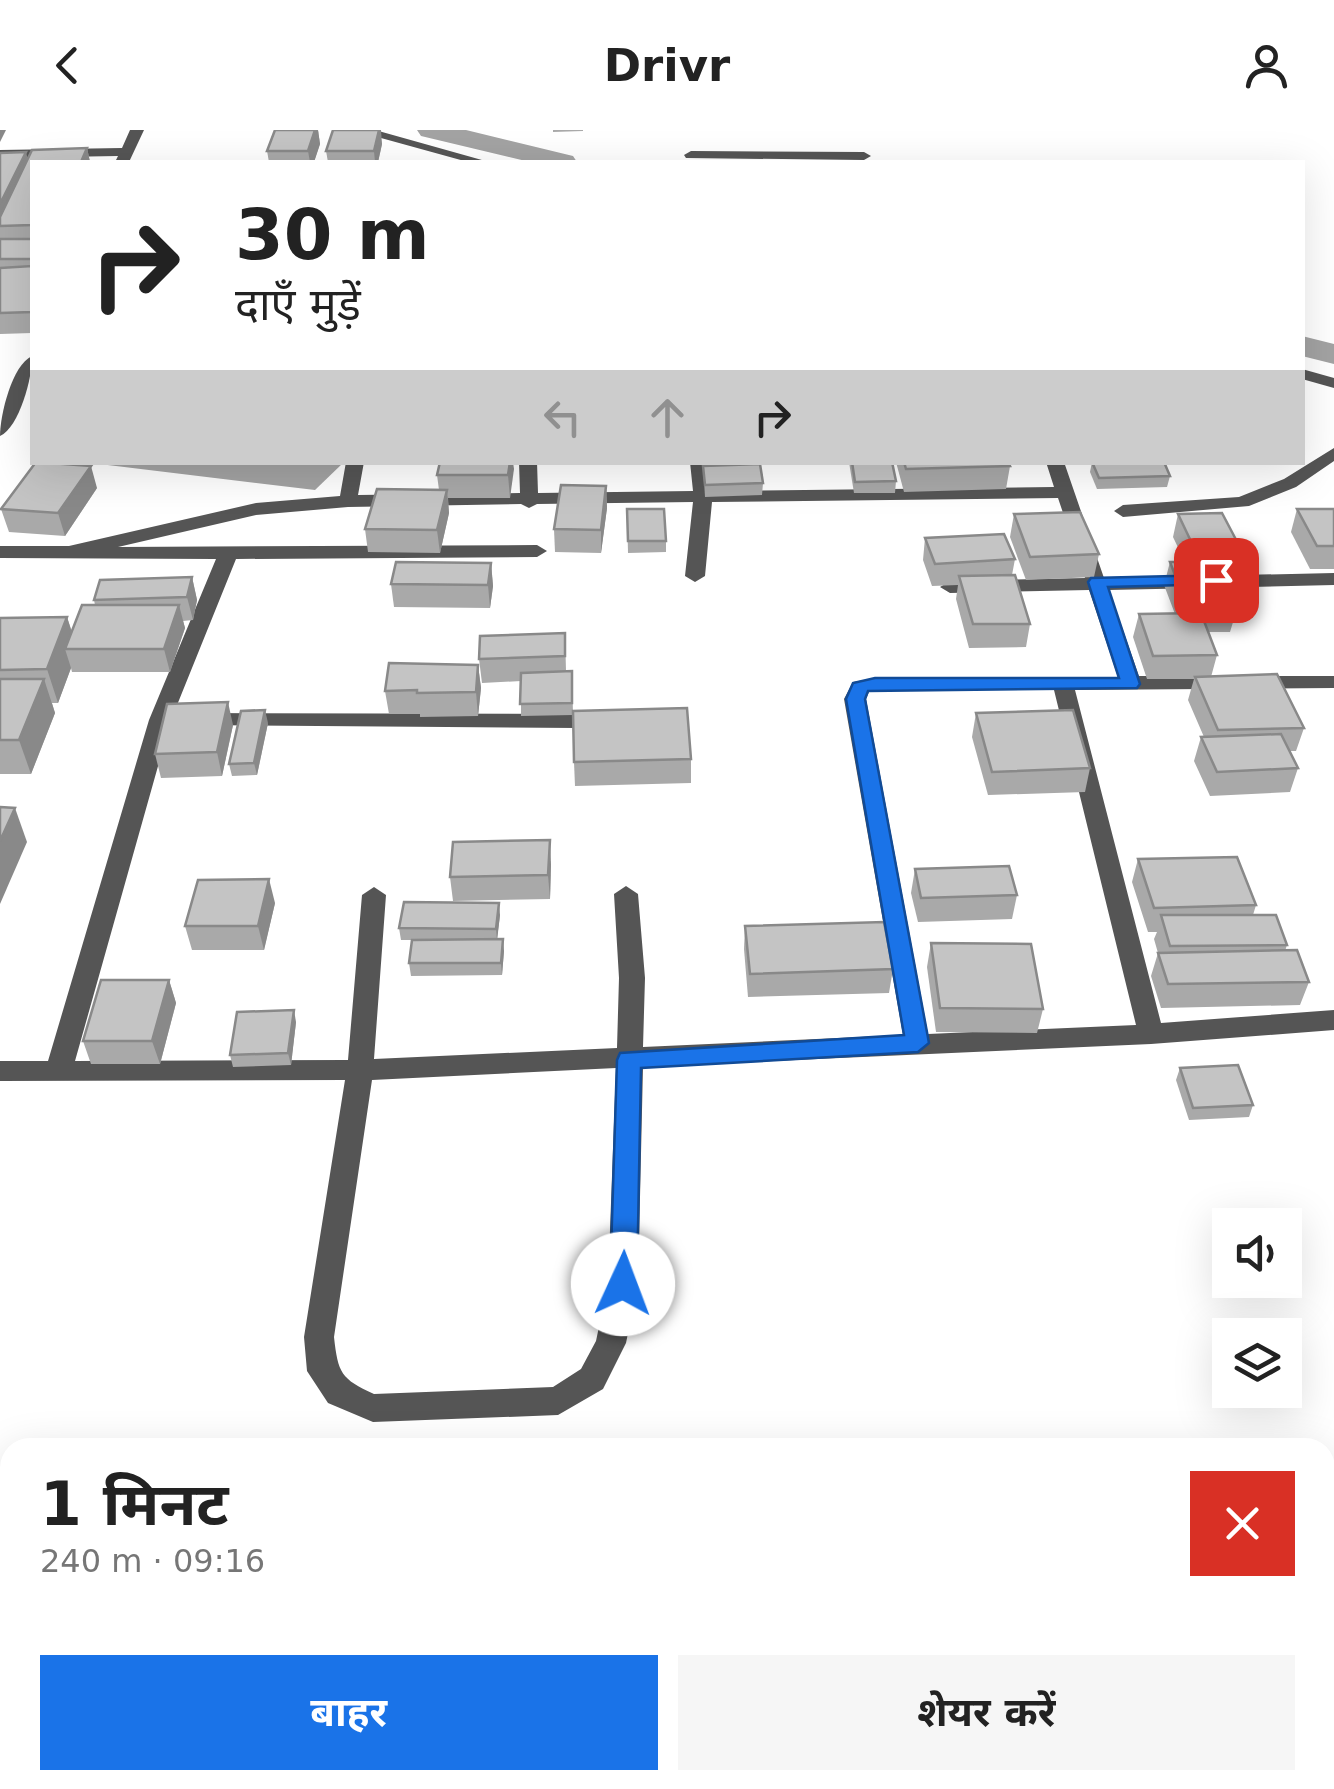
<!DOCTYPE html>
<html lang="hi">
<head>
<meta charset="utf-8">
<style>
	:root { --surface:#fff; --page:#f6f6f6; --text:#222; --muted:#767676; --accent:#1a73e8 }
	body { margin:0; font-family:"DejaVu Sans","Noto Sans Devanagari",sans-serif; background:var(--page); color:var(--text); height:100vh; display:flex; flex-direction:column; font-size:38px; white-space:nowrap }
	* { box-sizing:border-box; margin:0 }
	p { font-size:32px; color:var(--muted) }
	.icon { flex:none; width:55px; height:55px; fill:none; stroke:currentColor; stroke-width:2; stroke-linecap:round; stroke-linejoin:round }
	.map { position:relative; flex:1; overflow:hidden }
	.sheet { position:absolute; left:0px; top:1308px; width:1335px; height:352px; display:flex; flex-direction:column; background:var(--surface); border-radius:30px 30px 0 0; box-shadow:0 10px 40px #0002 }
	.sheet>* { flex:none }
	.hud { position:absolute; left:30px; top:30px; width:1275px; height:305px; border-radius:0px; box-shadow:0 10px 40px #0002; background:#fff; color:var(--text); overflow:hidden }
	.buttons { position:absolute; left:1212px; top:1078px; display:grid; gap:20px }
	.buttons a { display:grid; place-items:center; width:90px; height:90px; border-radius:0px; background:var(--surface); box-shadow:0 10px 40px #0002; font-size:50px }
	.pin { position:absolute; display:grid; place-items:center; width:85px; height:85px; color:#fff; margin:-42px; border-radius:20px; box-shadow:0 5px 15px #0006 }
	.me { position:absolute; width:110px; margin:-55px; rotate:2deg; stroke-linejoin:round; filter:drop-shadow(0 0 8px #0008) }
	.turn { display:flex; align-items:center; gap:35px; height:210px; padding:0 40px; font-size:45px }
	.turn .icon { width:130px; height:130px; stroke-width:2.5 }
	.turn b { display:block; font-size:70px; line-height:85px }
	.lanes { display:flex; align-items:center; height:95px; padding:0 40px; background:#0003; justify-content:center; gap:50px; direction:ltr }
	.lanes .off { opacity:.35 }
	.round { display:grid; place-items:center; flex:none; width:105px; height:105px; border-radius:0px; background:var(--page) }
	.headline { display:flex; align-items:center; justify-content:space-between; height:170px; padding:0 40px }
	h1 { font-size:60px; font-weight:700; line-height:75px }
	.button { display:flex; gap:20px; margin-top:auto; padding:20px 40px }
	.button a { flex:1; height:115px; border-radius:0px; background:var(--accent); color:#fff; font-size:40px; font-weight:700; line-height:115px; text-align:center }
	.button a+a { background:var(--page); color:var(--text) }
	header { display:flex; justify-content:space-between; align-items:center; height:130px; padding:0 40px; background:var(--surface); font-size:45px; font-weight:700 }
	.map>svg:first-child { display:block }
	.water { fill:#a3a3a3 }
	.lines { fill:none; stroke-linecap:round; stroke-linejoin:round }
	.canal { fill:#a3a3a3; fill-rule:evenodd }
	.minor { fill:#555; fill-rule:evenodd }
	.wall { fill:#a9a9a9 }
	.shaded-wall { fill:#898989 }
	.building { fill:#c4c4c4; stroke:#898989; stroke-width:2.5 }
	.route { fill:#1a73e8; stroke:#114b97; stroke-width:2.5 }
</style>
</head>
<body>
<header><svg class="icon" aria-label="back" viewBox="0 0 24 24"><path d="M15 5l-7 7 7 7"/></svg>Drivr<svg class="icon" aria-label="person" viewBox="0 0 24 24"><circle cx="12" cy="8" r="4"/><path d="M4 21q1-7 8-7t8 7"/></svg></header>
<div class="map">
<svg width="1334" height="1659" viewBox="0 0 1334 1659">
	<rect width="100%" height="100%" fill="#fff"/>
	<!-- water -->
	<polygon class="water" points="83,332 343,332 343,333 315,360"/>
	<g class="lines">
		<!-- canal -->
		<g class="canal">
			<polygon points="417,0 466,0 573,26 577,32 530,32 421,6"/>
			<polygon points="1302,206 1334,214 1334,234 1302,226"/>
		</g>
		<!-- minor -->
		<g class="minor">
			<polygon points="130,0 144,0 129,32 115,32 118,26 0,28 0,20 122,18"/>
			<polygon points="352,0 375,0 489,32 468,32"/>
			<polygon points="691,21 864,22 871,26 864,30 686,28 684,25"/>
			<path d="M32,226C33,246 19,298 0,306C0,285 12,235 32,226Z"/>
			<polygon points="1302,239 1334,248 1334,258 1302,249"/>
			<polygon points="1334,318 1334,331 1296,357 1249,376 1123,387 1114,381 1123,375 1239,367 1284,349"/>
			<path d="M346,332H364L358,365L520,363L519,332H537L538,363L693,361L690,332H708L711,361L1054,357L1046,332H1064L1104,448L1334,443V455L1109,460L1139,546H1334V558L1075,560L1161,893L1334,880V900L1151,914L643,937L638,1154L626,1213L603,1259L558,1285L373,1292L328,1273L307,1241L304,1207L345,950L0,951V931H48L149,590L216,429L0,428V416H69L256,373L340,366ZM1058,368L1085,448L950,451L940,457L950,463L1089,460L1118,547L875,548L853,552L844,569L903,905L643,917L645,848L638,764L626,756L614,764L619,848L617,918L374,929L386,765L374,757L362,765L348,930L75,931L171,590L236,429L537,427L547,421L537,415L118,417L256,385L348,377L521,374L529,378L537,374L693,372L685,446L695,452L705,446L712,372ZM875,560H1054L1136,895L928,904L866,569L869,562ZM616,938L608,1154L596,1211L581,1239L553,1257L374,1264C341,1249 338,1243 334,1207L372,950Z"/>
			<polygon points="200,583 577,584 588,591 577,598 192,595 189,590"/>
			<rect x="0" y="1488" width="10" height="34"/>
		</g>
	</g>
	<!-- wall -->
	<g class="wall">
		<polygon points="275,0 318,0 320,14 314,32 269,32 267,21"/>
		<polygon points="553,0 583,0 583,1 553,2"/>
		<polygon points="382,14 378,32 328,32 326,21"/>
		<polygon points="87,18 90,32 32,32 32,203 0,204 0,23 28,28"/>
		<polygon points="440,332 513,332 510,368 448,368 449,383 440,423 368,422 365,399 439,360 437,345"/>
		<polygon points="849,332 892,332 896,351 895,363 854,363"/>
		<polygon points="896,332 1008,332 1010,336 1006,359 904,362"/>
		<polygon points="1092,332 1164,332 1170,346 1167,357 1097,359 1090,342"/>
		<polygon points="703,336 763,353 762,365 705,367"/>
		<polygon points="606,356 607,378 601,423 555,422 554,399"/>
		<polygon points="97,358 65,406 9,402 1,379"/>
		<polygon points="627,379 666,411 666,422 628,423"/>
		<polygon points="1297,379 1334,379 1334,439 1310,439 1291,402"/>
		<polygon points="1014,384 1099,424 1094,447 1026,450 1010,407"/>
		<polygon points="1178,384 1243,423 1236,446 1223,446 1237,479 1230,502 1208,502 1217,525 1211,547 1304,598 1296,621 1289,621 1298,638 1290,662 1210,666 1194,631 1201,607 1204,607 1188,570 1194,549 1147,549 1133,507 1139,484 1175,484 1164,455 1170,432 1185,432 1173,407"/>
		<polygon points="925,408 1015,429 1012,445 1030,494 1026,517 969,518 956,469 958,455 932,456 923,430"/>
		<polygon points="491,433 493,456 490,478 394,477 391,454"/>
		<polygon points="192,447 197,470 193,490 183,491 185,498 170,542 72,542 71,538 58,573 52,573 55,583 31,644 0,644 0,488 67,487 72,502 95,475 94,470"/>
		<polygon points="565,503 566,541 572,541 573,585 521,586 521,551 482,553 479,529"/>
		<polygon points="478,535 481,558 478,586 420,587 420,584 389,584 385,561"/>
		<polygon points="976,583 1090,638 1085,662 988,665 972,607"/>
		<polygon points="268,593 257,645 232,646 229,634"/>
		<polygon points="233,595 222,646 161,648 155,624"/>
		<polygon points="691,629 691,653 575,656 574,632"/>
		<polygon points="1138,729 1256,775 1253,785 1287,815 1285,821 1309,852 1300,875 1161,878 1151,846 1158,823 1154,809 1157,802 1148,802 1132,752"/>
		<polygon points="551,734 550,769 453,771 450,747"/>
		<polygon points="915,739 1017,765 1012,789 918,792 911,763"/>
		<polygon points="275,773 264,820 192,820 185,796"/>
		<polygon points="500,785 497,809 504,821 502,845 411,846 409,833 412,810 401,810 399,798"/>
		<polygon points="745,796 893,839 889,863 748,867 744,819"/>
		<polygon points="931,813 1043,879 1037,903 936,902 927,837"/>
		<polygon points="169,850 176,873 160,934 91,934 83,911"/>
		<polygon points="296,892 291,935 233,937 230,925"/>
		<polygon points="1180,938 1253,975 1249,987 1189,990 1176,950"/>
	</g>
	<!-- shaded-wall -->
	<g class="shaded-wall">
		<polygon points="0,0 6,0 0,12"/>
		<polygon points="315,0 318,0 320,14 314,32 310,32 308,21"/>
		<polygon points="379,0 381,0 382,14 378,32 375,32 374,21"/>
		<polygon points="87,18 90,32 81,32"/>
		<polygon points="26,22 32,46 0,96 0,74"/>
		<polygon points="510,332 513,332 514,339 510,368 508,345"/>
		<polygon points="91,336 97,358 65,406 58,383"/>
		<polygon points="606,356 607,378 601,423 601,400"/>
		<polygon points="447,360 449,383 440,423 437,400"/>
		<polygon points="491,433 493,456 490,478 488,455"/>
		<polygon points="192,447 197,470 193,490 187,467"/>
		<polygon points="179,475 185,498 170,542 164,519"/>
		<polygon points="67,487 77,519 65,519 71,538 58,573 47,539"/>
		<polygon points="478,535 481,558 478,586 476,562"/>
		<polygon points="44,549 55,583 31,644 19,610"/>
		<polygon points="228,572 233,595 222,646 217,622"/>
		<polygon points="265,580 268,593 257,645 254,633"/>
		<polygon points="15,678 27,712 0,774 0,711"/>
		<polygon points="550,710 551,734 550,769 548,745"/>
		<polygon points="269,749 275,773 264,820 258,796"/>
		<polygon points="499,773 500,785 497,811 496,799"/>
		<polygon points="503,809 504,821 502,845 501,833"/>
		<polygon points="169,850 176,873 160,934 152,911"/>
		<polygon points="294,880 296,892 291,935 288,923"/>
	</g>
	<!-- building -->
	<g class="building">
		<polygon points="275,0 315,0 308,21 267,21"/>
		<polygon points="333,0 379,0 374,21 326,21"/>
		<polygon points="87,18 81,32 32,32 32,95 0,96 0,87 32,20"/>
		<polygon points="26,22 0,74 0,23"/>
		<rect x="0" y="109" width="32" height="20"/>
		<polygon points="32,136 32,182 0,183 0,138"/>
		<polygon points="36,332 91,336 58,383 1,379"/>
		<polygon points="440,332 510,332 508,345 437,345"/>
		<polygon points="852,332 892,332 896,351 855,352"/>
		<polygon points="904,332 1008,332 1010,336 906,339"/>
		<polygon points="1092,332 1164,332 1170,346 1099,348"/>
		<polygon points="760,334 763,353 705,355 703,336"/>
		<polygon points="561,355 606,356 601,400 554,399"/>
		<polygon points="377,359 447,360 437,400 365,399"/>
		<polygon points="627,379 664,379 666,411 628,411"/>
		<polygon points="1297,379 1334,379 1334,416 1317,416"/>
		<polygon points="1080,382 1099,424 1030,427 1014,384"/>
		<polygon points="1222,383 1243,423 1197,424 1178,384"/>
		<polygon points="1004,404 1015,429 935,434 925,408"/>
		<polygon points="396,432 491,433 488,455 391,454"/>
		<polygon points="1170,432 1217,432 1237,479 1188,479"/>
		<polygon points="1015,445 1030,494 973,494 959,446"/>
		<polygon points="192,447 187,467 94,470 100,450"/>
		<polygon points="82,475 179,475 164,519 65,519"/>
		<polygon points="1201,483 1217,525 1153,526 1139,484"/>
		<polygon points="67,487 47,539 0,540 0,488"/>
		<polygon points="565,503 565,526 479,529 480,506"/>
		<polygon points="389,533 478,535 476,562 417,563 417,560 385,561"/>
		<polygon points="572,541 572,573 520,574 521,543"/>
		<polygon points="1277,544 1304,598 1218,600 1195,547"/>
		<polygon points="0,549 44,549 19,610 0,610"/>
		<polygon points="228,572 217,622 155,624 167,574"/>
		<polygon points="687,578 691,629 574,632 573,581"/>
		<polygon points="265,580 254,633 229,634 241,581"/>
		<polygon points="1073,580 1090,638 992,642 976,583"/>
		<polygon points="1281,604 1298,638 1217,642 1201,607"/>
		<polygon points="0,677 15,678 0,711"/>
		<polygon points="550,710 548,745 450,747 453,712"/>
		<polygon points="1237,727 1256,775 1154,778 1138,729"/>
		<polygon points="1009,736 1017,765 921,768 915,739"/>
		<polygon points="269,749 258,796 185,796 198,750"/>
		<polygon points="404,772 499,773 496,799 399,798"/>
		<polygon points="1161,785 1276,785 1287,815 1170,816"/>
		<polygon points="884,792 893,839 750,844 745,796"/>
		<polygon points="503,809 501,833 409,833 412,810"/>
		<polygon points="931,813 1031,814 1043,879 940,878"/>
		<polygon points="1297,820 1309,852 1168,854 1158,823"/>
		<polygon points="101,850 169,850 152,911 83,911"/>
		<polygon points="294,880 288,923 230,925 237,882"/>
		<polygon points="1238,935 1253,975 1193,978 1180,938"/>
	</g>
	<!-- route -->
	<polygon class="route" points="1216,445 1225,450 1222,454 1108,457 1140,554 1137,558 868,561 865,569 929,913 918,922 641,938 637,1154 633,1162 623,1165 614,1162 610,1154 617,930 620,923 904,905 846,569 853,553 875,548 1119,548 1088,452 1091,448"/>
</svg>
<div class="buttons">
<a><svg class="icon" aria-label="sound" viewBox="0 0 24 24"><path d="M4 9h4l5-4v14l-5-4H4zM17 9q2 3 0 6"/></svg></a>
<a><svg class="icon" aria-label="layers" viewBox="0 0 24 24"><path d="M12 4l9 5-9 5-9-5zM3 14l9 5 9-5"/></svg></a>
</div>
<div class="pin" style="left:1216px;top:450px;background:#d93025"><svg class="icon" aria-label="arrive" viewBox="0 0 24 24"><path d="M6 21V4h12l-3 4 3 4H6"/></svg></div>
<svg class="me" style="left:623px;top:1154px" viewBox="-20 -20 40 40"><circle r="19" fill="#fff"/><path d="M0-13L10 11 0 6-10 11z" fill="#1a73e8"/></svg>
<div class="hud">
<div class="turn"><svg class="icon" aria-label="right" viewBox="0 0 24 24"><path d="M7 20v-9h11M14 6l5 5-5 5"/></svg><div><b>30 m</b>दाएँ मुड़ें</div></div>
<div class="lanes"><svg class="icon off" aria-label="left" viewBox="0 0 24 24"><path d="M17 20v-9H6M10 6l-5 5 5 5"/></svg><svg class="icon off" aria-label="ahead" viewBox="0 0 24 24"><path d="M12 20V5M6 11l6-6 6 6"/></svg><svg class="icon" aria-label="right" viewBox="0 0 24 24"><path d="M7 20v-9h11M14 6l5 5-5 5"/></svg></div>
</div>
<section class="sheet">
<div class="headline"><div><h1>1 मिनट</h1><p>240 m · 09:16</p></div><a class="round" style="background:#d93025;color:#fff"><svg class="icon" aria-label="close" viewBox="0 0 24 24"><path d="M6 6l12 12M18 6L6 18"/></svg></a></div>
<div class="button"><a>बाहर</a><a>शेयर करें</a></div>
</section>
</div>
</body>
</html>
